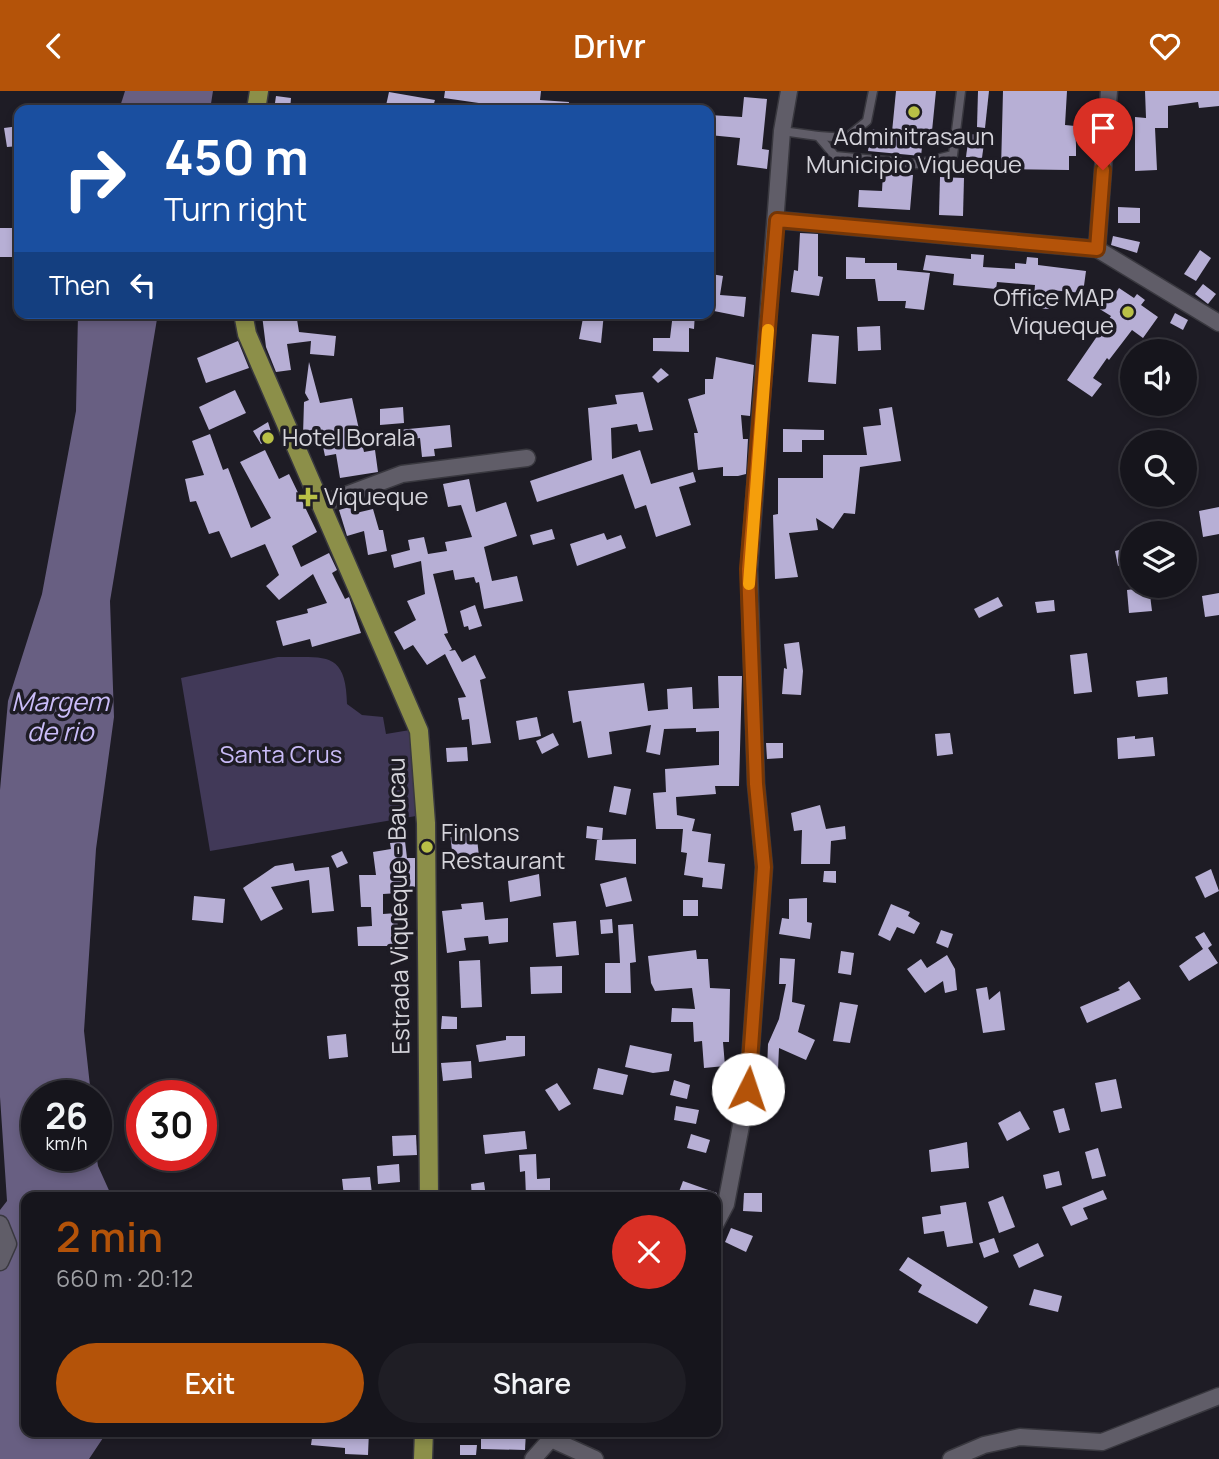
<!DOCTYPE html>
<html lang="en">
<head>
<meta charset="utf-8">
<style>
	:root { --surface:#16151c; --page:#1f1e25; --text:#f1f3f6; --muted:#9e9fa3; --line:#35343b; --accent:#b45309 }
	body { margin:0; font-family:Manrope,sans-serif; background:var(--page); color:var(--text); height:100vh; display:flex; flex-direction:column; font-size:26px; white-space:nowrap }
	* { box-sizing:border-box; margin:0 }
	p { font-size:23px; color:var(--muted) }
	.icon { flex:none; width:38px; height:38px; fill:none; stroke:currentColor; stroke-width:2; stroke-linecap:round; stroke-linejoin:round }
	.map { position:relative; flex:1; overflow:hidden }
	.sheet { position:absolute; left:21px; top:1101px; width:700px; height:245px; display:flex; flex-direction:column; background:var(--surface); border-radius:14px; box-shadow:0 4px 10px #0003,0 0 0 2px var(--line) }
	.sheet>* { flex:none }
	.guide { position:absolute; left:14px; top:14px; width:700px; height:214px; border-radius:14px; box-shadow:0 4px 10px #0003,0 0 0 2px var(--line); background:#1a4fa0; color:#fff; overflow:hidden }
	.tools { position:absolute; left:1120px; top:248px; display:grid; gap:14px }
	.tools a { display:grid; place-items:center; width:77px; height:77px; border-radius:50%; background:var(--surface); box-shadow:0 4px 10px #0003,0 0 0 2px var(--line); font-size:35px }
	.speed { position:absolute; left:21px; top:989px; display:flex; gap:14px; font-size:35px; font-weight:700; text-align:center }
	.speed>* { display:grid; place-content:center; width:91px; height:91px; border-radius:50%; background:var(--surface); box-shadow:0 4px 10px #0003,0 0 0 2px var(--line); line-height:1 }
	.speed small { font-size:18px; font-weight:400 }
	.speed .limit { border:10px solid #d22; background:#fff; color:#111 }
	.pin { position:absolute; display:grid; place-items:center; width:60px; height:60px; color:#fff; margin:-72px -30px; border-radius:50% 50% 50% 0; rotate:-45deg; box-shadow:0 0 7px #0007 }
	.pin .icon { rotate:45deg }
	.me { position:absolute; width:77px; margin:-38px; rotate:4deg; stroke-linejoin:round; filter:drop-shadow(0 0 5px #0008) }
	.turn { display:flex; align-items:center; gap:24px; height:147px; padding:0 35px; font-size:32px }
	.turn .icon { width:91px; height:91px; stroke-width:2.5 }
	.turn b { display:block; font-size:49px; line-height:60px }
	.then { display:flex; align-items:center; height:66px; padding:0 35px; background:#0003; gap:14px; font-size:26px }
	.round { display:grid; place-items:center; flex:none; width:74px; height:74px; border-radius:37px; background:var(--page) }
	.headline { display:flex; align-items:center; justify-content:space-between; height:119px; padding:0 35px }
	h1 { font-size:42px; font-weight:600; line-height:52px; color:var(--accent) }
	.button { display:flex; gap:14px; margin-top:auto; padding:14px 35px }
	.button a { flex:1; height:80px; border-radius:42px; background:var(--accent); color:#fff; font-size:28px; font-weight:600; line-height:80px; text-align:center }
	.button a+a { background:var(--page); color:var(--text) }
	header { display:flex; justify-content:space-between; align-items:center; height:91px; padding:0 35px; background:var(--accent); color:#fff; font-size:32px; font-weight:600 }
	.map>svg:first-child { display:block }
	.green { fill:#413958 }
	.water { fill:#685f82 }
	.building { fill:#b7afd5 }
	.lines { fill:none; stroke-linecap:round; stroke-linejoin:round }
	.lane-casing { stroke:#39383f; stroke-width:11 }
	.street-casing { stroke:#39383f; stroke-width:19 }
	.primary-casing { stroke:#39383f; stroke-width:21 }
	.lane { stroke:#605d68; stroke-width:8 }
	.street { stroke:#605d68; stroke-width:16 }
	.primary { stroke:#8c8f49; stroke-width:18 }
	.route-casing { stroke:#753606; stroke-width:18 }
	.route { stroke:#b45309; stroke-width:12 }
	.slow { stroke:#f59e0b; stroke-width:12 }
	.poi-dot { fill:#b9c046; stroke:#1e1c25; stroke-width:2.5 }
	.labels { text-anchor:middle; stroke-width:7; stroke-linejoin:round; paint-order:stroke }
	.poi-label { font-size:24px; fill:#d5d4db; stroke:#1e1c25; text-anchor:start }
	.park-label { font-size:24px; fill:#c9bbf7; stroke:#1e1c25 }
	.street-label { font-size:24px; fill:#d5d4db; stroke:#1e1c25 }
	.water-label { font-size:26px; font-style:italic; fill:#cbbdf9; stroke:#1e1c25 }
</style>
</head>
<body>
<header><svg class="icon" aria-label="back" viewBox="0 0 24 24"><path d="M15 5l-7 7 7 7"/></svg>Drivr<svg class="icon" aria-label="heart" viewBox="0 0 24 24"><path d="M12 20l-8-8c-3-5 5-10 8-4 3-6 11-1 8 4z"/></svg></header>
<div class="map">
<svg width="1219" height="1368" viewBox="0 0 1219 1368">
	<rect width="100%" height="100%" fill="#1e1c25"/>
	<!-- green -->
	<path class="green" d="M278,566C324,567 346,558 347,613L362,624L383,626L386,643L410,639L416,725L210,760L181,587Z"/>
	<!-- water -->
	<g class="water">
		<polygon points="125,0 213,0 210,19 119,19"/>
		<polygon points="78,222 158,222 110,510 114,626 96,758 84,940 91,1004 37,1004 37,1064 96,1062 98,1075 112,1106 26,1106 26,1340 107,1341 89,1368 0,1368 0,1119 7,1110 0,1006 0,699 8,610 42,503 76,320"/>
	</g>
	<!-- building -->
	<g class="building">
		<polygon points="445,0 541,0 540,9 569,11 568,19 527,19 444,7"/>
		<polygon points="896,0 936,0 932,40 924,39 921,65 868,60 871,38 892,41"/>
		<polygon points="978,0 989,0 985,37 977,36"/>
		<polygon points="1003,0 1067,0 1065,34 1075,35 1076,54 1076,65 1069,65 1069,79 1001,78"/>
		<polygon points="1145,0 1219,0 1219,15 1199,17 1198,11 1168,15 1168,37 1155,37 1157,79 1135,80 1135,26 1146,27"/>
		<polygon points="389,1 435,9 432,19 385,19"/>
		<polygon points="276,5 291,7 290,19 274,19"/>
		<polygon points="744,6 767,8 762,58 769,59 767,78 737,74 740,47 709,44 709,24 742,26"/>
		<polygon points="19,35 19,55 7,56 4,37"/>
		<polygon points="969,43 985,44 982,67 966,66"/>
		<polygon points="883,82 913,84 910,119 858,116 859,99 882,100"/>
		<polygon points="940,86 964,87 963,125 939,124"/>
		<polygon points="1118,116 1140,117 1140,132 1118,132"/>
		<polygon points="0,137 15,137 14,166 0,166"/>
		<polygon points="800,142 818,143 818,185 823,186 819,205 791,201 794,179 798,180"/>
		<polygon points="1113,145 1140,151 1137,162 1111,154"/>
		<polygon points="1200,159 1211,167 1196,190 1184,183"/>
		<polygon points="971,163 984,164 983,176 1015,178 1015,172 1026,173 1027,166 1038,167 1038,174 1086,180 1083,202 1050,199 1049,218 1033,217 1035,194 997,191 996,198 953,194 954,183 923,179 926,164 971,168"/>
		<polygon points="846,166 865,167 865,172 897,172 897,179 930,182 924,219 905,217 906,210 878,210 875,188 846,188"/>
		<polygon points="711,183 723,185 720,204 746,206 744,226 709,219"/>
		<polygon points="1203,193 1216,203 1208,213 1195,203"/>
		<polygon points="1119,197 1134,207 1137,203 1145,209 1141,214 1158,226 1143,247 1132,239 1109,269 1107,267 1093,287 1102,293 1092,306 1067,289 1111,225 1098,217 1108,203 1113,206"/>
		<polygon points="296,222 299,241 336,245 334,265 310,263 311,250 287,253 291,279 276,281 266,256 262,224"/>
		<polygon points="584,222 604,222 601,252 579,248"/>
		<polygon points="673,222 695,222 694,238 689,237 689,261 653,260 653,247 670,247"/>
		<polygon points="1175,222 1188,229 1183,239 1170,232"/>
		<polygon points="880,235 881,259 858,260 857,236"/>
		<polygon points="812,243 839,245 836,293 808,291"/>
		<polygon points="238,250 249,277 206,292 197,267"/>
		<polygon points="716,266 754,274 750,325 741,324 743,348 748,348 746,383 738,385 723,385 723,376 698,379 694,342 698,342 688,308 705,303 705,288 713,288"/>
		<polygon points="309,271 320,312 352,307 364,361 375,359 378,381 340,387 336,363 325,365 319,337 303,344 304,311 309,309 305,302"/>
		<polygon points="661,277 669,284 658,292 652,286"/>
		<polygon points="235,299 246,322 209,339 199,316"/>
		<polygon points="643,301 653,339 639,341 637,333 611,337 612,368 640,359 651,393 693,381 696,391 679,396 691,434 656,446 646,414 635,418 623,383 537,411 530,390 592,369 588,317 617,313 615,304"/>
		<polygon points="403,316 404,332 380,334 380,318"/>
		<polygon points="892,316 901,370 860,376 855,423 844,422 833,438 816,427 818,439 789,442 798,486 775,488 773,424 778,423 778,387 823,387 823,364 867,364 863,336 881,334 879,318"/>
		<polygon points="268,331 273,347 261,353 253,340"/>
		<polygon points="450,334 452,356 434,358 435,365 422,366 420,347 400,350 398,339"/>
		<polygon points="783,338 824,339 824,349 802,349 802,361 783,361"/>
		<polygon points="210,343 223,379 228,377 251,437 271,427 240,371 265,359 279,388 289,383 317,441 292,455 301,476 329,462 337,479 332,482 345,508 349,506 361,542 312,556 310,548 283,555 276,530 308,522 307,518 327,512 313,483 279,509 266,495 279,484 265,453 231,467 219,440 209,443 196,410 190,411 185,388 204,384 192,350"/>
		<polygon points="469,388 476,421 506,411 517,445 484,456 492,490 517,485 523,510 484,518 479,491 476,492 474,486 455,489 453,479 433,483 448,542 444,543 452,558 449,560 455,559 462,571 475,564 486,587 480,589 491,652 472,654 469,628 462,629 458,607 466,606 445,563 427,574 413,554 404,559 394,541 416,529 407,510 425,503 421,470 394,477 391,464 410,459 408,449 424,446 428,463 447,460 445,451 472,446 461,414 448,416 443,393"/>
		<polygon points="353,415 356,422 373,418 379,439 383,439 387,460 368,464 364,440 347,445 339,419"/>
		<polygon points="1219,416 1219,443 1203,446 1199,420"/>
		<polygon points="552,438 555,448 533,454 530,444"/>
		<polygon points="604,442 607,449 621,444 626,457 577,475 570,453"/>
		<polygon points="1132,456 1132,472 1118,475 1115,460"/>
		<polygon points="1149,496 1152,520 1129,522 1127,499"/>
		<polygon points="1219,502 1219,524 1205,526 1202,505"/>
		<polygon points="998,506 1003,515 979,527 974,518"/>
		<polygon points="1054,509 1055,520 1037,522 1035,511"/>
		<polygon points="475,514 482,535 469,539 468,535 464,536 460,520"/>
		<polygon points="799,551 803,580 801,604 782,603 784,577 787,578 784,553"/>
		<polygon points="1087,562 1092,601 1074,603 1070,564"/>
		<polygon points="718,585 742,585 739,695 715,695 716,703 676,706 677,724 695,728 692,740 711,743 708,771 725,773 722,798 702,796 703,787 684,784 687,762 681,761 683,738 656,738 653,702 666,701 665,678 719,674 719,640 696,641 696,637 664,638 660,664 646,661 651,634 609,641 612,663 588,667 581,630 573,632 568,600 644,592 648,620 668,618 667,598 692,596 693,618 719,617"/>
		<polygon points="1167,586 1168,603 1138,606 1136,590"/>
		<polygon points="537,626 541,645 519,649 516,630"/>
		<polygon points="553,642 559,654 542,663 536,650"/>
		<polygon points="950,642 953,663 937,665 935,643"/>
		<polygon points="1135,645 1135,648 1153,646 1155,665 1118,668 1117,647"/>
		<polygon points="766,652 783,652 783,667 767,668"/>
		<polygon points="467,656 468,670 447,671 446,657"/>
		<polygon points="614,695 631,698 626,724 609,721"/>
		<polygon points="820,714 826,738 845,735 846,748 831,750 830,773 801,773 802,739 794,740 791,722"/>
		<polygon points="587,735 603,737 602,749 636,748 636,773 595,769 597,749 601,749 586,747"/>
		<polygon points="476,738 480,775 454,779 450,741"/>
		<polygon points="405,750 407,767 415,767 415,801 383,803 383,823 397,822 399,855 358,855 357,836 372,835 371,816 361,816 359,784 376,784 373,761 391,758 390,752"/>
		<polygon points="342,760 348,772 337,777 331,765"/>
		<polygon points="293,772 295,780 329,776 334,820 312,822 309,789 271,796 283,818 261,830 243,797 275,775"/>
		<polygon points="1211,778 1219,800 1205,807 1195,786"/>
		<polygon points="824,780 836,780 836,792 823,791"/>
		<polygon points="539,783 541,805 510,811 508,790"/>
		<polygon points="626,786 632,810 606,816 600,793"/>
		<polygon points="194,805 225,808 223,832 192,829"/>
		<polygon points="807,807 807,831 812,832 810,848 779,843 782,827 789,828 789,808"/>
		<rect x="683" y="809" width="15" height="16"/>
		<polygon points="483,811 485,829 508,827 508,851 489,853 488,845 464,847 466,859 447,862 442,820 462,818 461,813"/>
		<polygon points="891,813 910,821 908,825 920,832 914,843 897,836 890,850 878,844"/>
		<polygon points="612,828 613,842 601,843 600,829"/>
		<polygon points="576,830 579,864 556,866 553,832"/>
		<polygon points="633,833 636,871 630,872 631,902 605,902 605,872 620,872 618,834"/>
		<polygon points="941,839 953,843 948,857 936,852"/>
		<polygon points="1204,841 1212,854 1208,857 1218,872 1189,890 1179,875 1203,858 1195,846"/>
		<polygon points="696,859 697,868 708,868 710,897 730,898 729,951 723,951 725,975 704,977 702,950 694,951 693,931 671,931 672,917 695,918 692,897 655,900 651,892 648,865"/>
		<polygon points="841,860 854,862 851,884 838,882"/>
		<polygon points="947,864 955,878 957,899 945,902 943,890 925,902 907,878 921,868 927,877"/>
		<polygon points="780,867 795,868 792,911 805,914 798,941 815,949 806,969 779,957 778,979 767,979 768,953 779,928 786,893 779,893"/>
		<polygon points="480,869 482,916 461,917 459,870"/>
		<polygon points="562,875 562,902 531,903 530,876"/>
		<polygon points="1129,890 1141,908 1087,932 1080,916 1120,899 1118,897"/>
		<polygon points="987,896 989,909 1000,900 1005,939 983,942 976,898"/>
		<polygon points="840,911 858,914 850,952 833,950"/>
		<polygon points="442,925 457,926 457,938 441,938"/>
		<polygon points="346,943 348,966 329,968 327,945"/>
		<polygon points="506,945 525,945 525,965 479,971 476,954 506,949"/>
		<polygon points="630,954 672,963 669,980 653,982 625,976"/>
		<polygon points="471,970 472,987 443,990 441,972"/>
		<polygon points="598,977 628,984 623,1004 593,998"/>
		<polygon points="1116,988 1122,1017 1101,1021 1095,992"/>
		<polygon points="674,989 690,994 687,1008 670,1004"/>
		<polygon points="557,992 571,1013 559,1020 545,999"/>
		<polygon points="676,1015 699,1019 696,1033 674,1029"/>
		<polygon points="1064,1017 1070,1039 1059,1042 1053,1020"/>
		<polygon points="1020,1020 1030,1038 1007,1050 998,1032"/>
		<polygon points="525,1040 527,1058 485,1063 483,1044"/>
		<polygon points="691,1043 710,1049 706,1062 687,1057"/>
		<polygon points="416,1044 417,1064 393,1065 392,1045"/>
		<polygon points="967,1051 969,1077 931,1081 929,1059"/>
		<polygon points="1098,1057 1106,1085 1092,1088 1085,1061"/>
		<polygon points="536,1063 537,1088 550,1087 550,1106 526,1106 525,1080 520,1081 519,1064"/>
		<polygon points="399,1073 400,1091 378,1093 377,1075"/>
		<polygon points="1059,1080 1062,1094 1046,1098 1043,1084"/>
		<polygon points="370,1086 372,1103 344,1105 342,1088"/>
		<polygon points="683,1090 717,1102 717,1106 677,1106"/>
		<polygon points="484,1091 486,1106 472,1106 471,1093"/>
		<polygon points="1103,1099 1107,1108 1083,1117 1088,1128 1071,1135 1062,1116"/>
		<polygon points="744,1102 762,1102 762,1121 743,1120"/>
		<polygon points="1003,1105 1015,1136 999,1142 988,1111"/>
		<polygon points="966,1111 973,1152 947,1156 944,1140 924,1143 922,1126 941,1123 940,1115"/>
		<polygon points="731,1137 753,1145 746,1161 725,1151"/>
		<polygon points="994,1147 999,1161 984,1167 979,1152"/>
		<polygon points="1038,1152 1044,1165 1019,1177 1013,1164"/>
		<polygon points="908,1166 988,1216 977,1233 918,1201 922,1194 899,1179"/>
		<polygon points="1034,1198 1062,1205 1058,1221 1029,1214"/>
		<polygon points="313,1340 369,1340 368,1364 345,1363 345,1357 311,1354"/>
		<polygon points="481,1340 526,1340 525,1359 481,1358"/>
		<polygon points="460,1354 477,1354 476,1364 460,1364"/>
	</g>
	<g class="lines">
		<!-- lane casing -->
		<g class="lane-casing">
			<g id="lane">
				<polyline points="782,40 818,45 835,65 917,73 953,64 961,0"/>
				<polyline points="818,45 846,47 867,30 873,0"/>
			</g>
		</g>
		<!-- street casing -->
		<g class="street-casing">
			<g id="street">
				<polyline points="777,129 1097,158 1219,232"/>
				<polyline points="1097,158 1109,0"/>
				<polyline points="322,413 402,383 527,367"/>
				<polyline points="716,1132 726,1113 748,998 764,776 756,693 749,478 782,40 789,0"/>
				<polyline points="0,1133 8,1153 0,1171"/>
				<polyline points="551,1348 595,1368"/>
				<polyline points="533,1368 557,1341"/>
				<polyline points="951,1368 984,1354 1020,1346 1102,1351 1219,1305"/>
			</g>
		</g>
		<!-- primary casing -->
		<g class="primary-casing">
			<g id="primary">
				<polyline points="256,19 259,0"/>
				<polyline points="243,222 247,243 419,640 426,732 429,1106"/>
				<polyline points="423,1368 424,1340"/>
			</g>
		</g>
		<!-- lane -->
		<use href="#lane" class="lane"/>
		<!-- street -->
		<use href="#street" class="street"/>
		<!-- primary -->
		<use href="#primary" class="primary"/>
	</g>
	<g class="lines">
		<!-- route casing -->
		<g class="route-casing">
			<polyline id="route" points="748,998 764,776 756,693 748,478 777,129 1097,158 1103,79"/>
		</g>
		<!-- route -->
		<use href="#route" class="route"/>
		<!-- slow -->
		<polyline class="slow" points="749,493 768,239"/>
	</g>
	<!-- markers -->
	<g class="poi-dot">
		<circle cx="914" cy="21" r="7"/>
		<circle cx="1128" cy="221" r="7"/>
		<circle cx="268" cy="347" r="7"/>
		<path d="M304.5 395.5h7v7h7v7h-7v7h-7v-7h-7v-7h7z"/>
		<circle cx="427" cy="756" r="7"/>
	</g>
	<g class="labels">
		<!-- poi labels -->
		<g class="poi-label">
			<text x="914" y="54" text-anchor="middle">Adminitrasaun<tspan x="914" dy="28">Municipio Viqueque</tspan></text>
			<text x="1114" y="215" text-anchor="end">Office MAP<tspan x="1114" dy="28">Viqueque</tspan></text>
			<text x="282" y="355">Hotel Borala</text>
			<text x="324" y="414">Viqueque</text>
			<text x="441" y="750">Finlons<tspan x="441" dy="28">Restaurant</tspan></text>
		</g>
		<!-- park labels -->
		<g class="park-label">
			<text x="281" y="672">Santa Crus</text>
		</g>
		<!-- street labels -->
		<g class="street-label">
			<text transform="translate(399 815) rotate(-91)" y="8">Estrada Viqueque - Baucau</text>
		</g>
		<!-- water labels -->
		<g class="water-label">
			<text x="60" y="620">Margem<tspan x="60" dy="30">de rio</tspan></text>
		</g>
	</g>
</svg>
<div class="tools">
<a><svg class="icon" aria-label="sound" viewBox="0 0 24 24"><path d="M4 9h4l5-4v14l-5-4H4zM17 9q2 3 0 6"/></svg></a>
<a><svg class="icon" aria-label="search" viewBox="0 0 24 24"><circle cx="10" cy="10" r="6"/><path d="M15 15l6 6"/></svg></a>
<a><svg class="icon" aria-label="layers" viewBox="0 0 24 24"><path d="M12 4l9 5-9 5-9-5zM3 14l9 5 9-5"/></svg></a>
</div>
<div class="speed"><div>26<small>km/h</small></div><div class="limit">30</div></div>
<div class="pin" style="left:1103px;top:79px;background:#d93025"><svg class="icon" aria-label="arrive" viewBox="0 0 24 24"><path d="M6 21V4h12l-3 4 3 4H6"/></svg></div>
<svg class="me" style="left:748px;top:998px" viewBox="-20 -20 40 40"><circle r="19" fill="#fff"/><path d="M0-13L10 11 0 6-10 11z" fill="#b45309"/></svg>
<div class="guide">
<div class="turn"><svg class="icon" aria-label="right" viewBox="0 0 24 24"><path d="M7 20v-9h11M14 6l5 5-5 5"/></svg><div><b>450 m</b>Turn right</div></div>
<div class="then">Then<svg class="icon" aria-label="left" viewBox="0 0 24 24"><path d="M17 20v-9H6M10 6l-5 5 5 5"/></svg></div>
</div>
<section class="sheet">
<div class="headline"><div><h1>2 min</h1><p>660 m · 20:12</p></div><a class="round" style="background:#d93025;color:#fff"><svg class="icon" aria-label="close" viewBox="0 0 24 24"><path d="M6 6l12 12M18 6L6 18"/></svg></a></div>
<div class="button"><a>Exit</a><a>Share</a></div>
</section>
</div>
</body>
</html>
